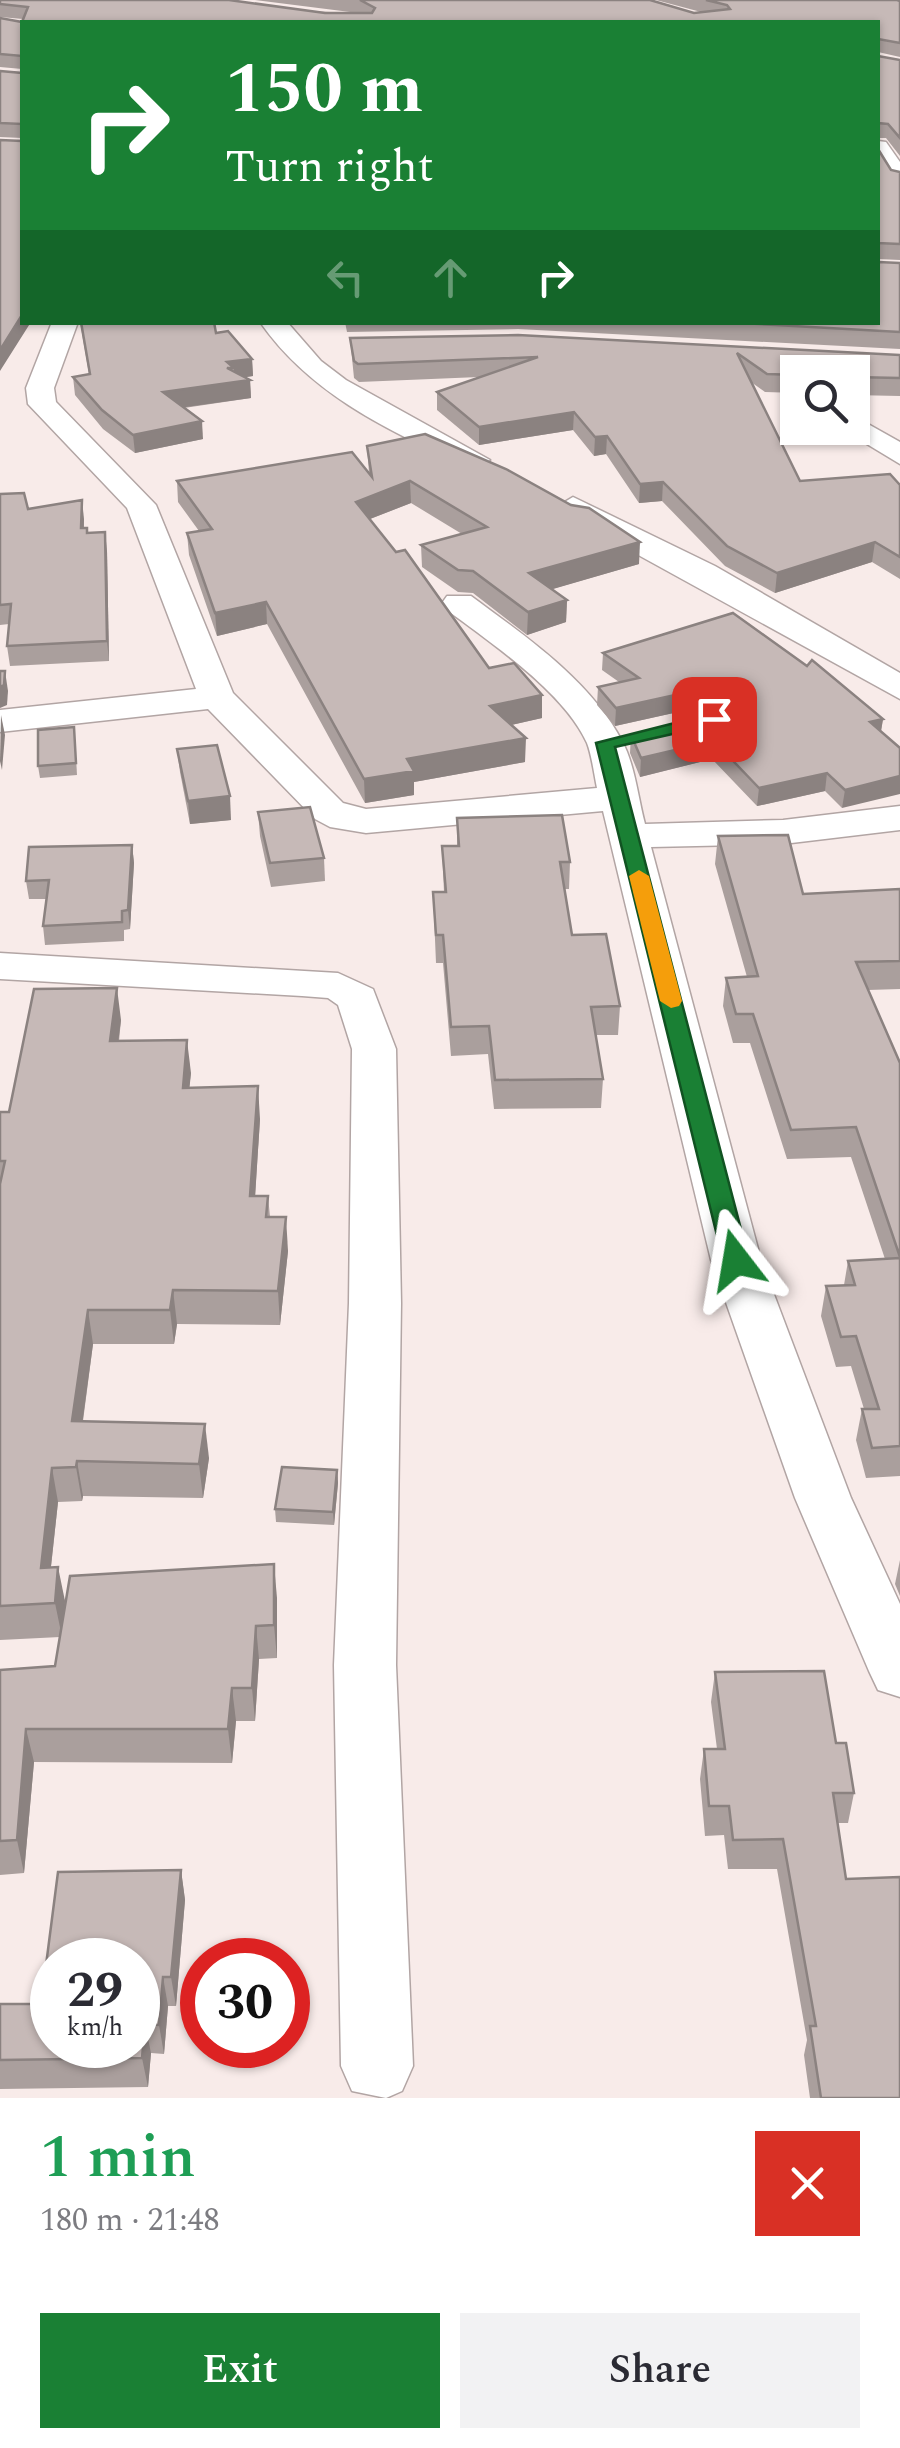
<!DOCTYPE html>
<html lang="en">
<head>
<meta charset="utf-8">
<style>
	:root { --surface:#fff; --page:#f2f2f3; --text:#2b2b33; --muted:#7c7c81; --accent:#1a8034 }
	body { margin:0; font-family:Spectral,serif; background:var(--page); color:var(--text); height:100vh; display:flex; flex-direction:column; font-size:38px; white-space:nowrap }
	* { box-sizing:border-box; margin:0 }
	p { font-size:32px; color:var(--muted) }
	.icon { flex:none; width:55px; height:55px; fill:none; stroke:currentColor; stroke-width:2; stroke-linecap:round; stroke-linejoin:round }
	.map { position:relative; height:2098px; overflow:hidden }
	.drawer { display:flex; flex-direction:column; background:var(--surface); flex:1 }
	.drawer>* { flex:none }
	.top-card { position:absolute; left:20px; top:20px; width:860px; height:305px; border-radius:0px; box-shadow:0 2px 8px #0004; background:#1a8034; color:#fff; overflow:hidden }
	.fabs { position:absolute; left:780px; top:355px; display:grid; gap:20px }
	.fabs a { display:grid; place-items:center; width:90px; height:90px; border-radius:0px; background:var(--surface); box-shadow:0 2px 8px #0004; font-size:50px }
	.speed { position:absolute; left:30px; top:1938px; display:flex; gap:20px; font-size:50px; font-weight:700; text-align:center }
	.speed>* { display:grid; place-content:center; width:130px; height:130px; border-radius:50%; background:var(--surface); box-shadow:0 2px 8px #0004; line-height:1 }
	.speed small { font-size:25px; font-weight:400 }
	.speed .limit { border:15px solid #d22; background:#fff; color:#111 }
	.pin { position:absolute; display:grid; place-items:center; width:85px; height:85px; color:#fff; margin:-42px; border-radius:20px; box-shadow:0 5px 15px #0006 }
	.me { position:absolute; width:110px; margin:-55px; rotate:346deg; stroke-linejoin:round; filter:drop-shadow(0 0 8px #0008) }
	.turn { display:flex; align-items:center; gap:35px; height:210px; padding:0 40px; font-size:45px }
	.turn .icon { width:130px; height:130px; stroke-width:2.5 }
	.turn b { display:block; font-size:70px; line-height:85px }
	.lanes { display:flex; align-items:center; height:95px; padding:0 40px; background:#0003; justify-content:center; gap:50px; direction:ltr }
	.lanes .off { opacity:.35 }
	.round { display:grid; place-items:center; flex:none; width:105px; height:105px; border-radius:0px; background:var(--page) }
	.headline { display:flex; align-items:center; justify-content:space-between; height:170px; padding:0 40px }
	h1 { font-size:60px; font-weight:600; line-height:75px; color:#1e9e55 }
	.cta { display:flex; gap:20px; margin-top:auto; padding:20px 40px }
	.cta a { flex:1; height:115px; border-radius:0px; background:var(--accent); color:#fff; font-size:40px; font-weight:600; line-height:115px; text-align:center }
	.cta a+a { background:var(--page); color:var(--text) }
	.map>svg:first-child { display:block }
	.lines { fill:none; stroke-linecap:round; stroke-linejoin:round }
	.minor-casing { stroke:#b2a5a4; stroke-width:3 }
	.minor { fill:#fff; fill-rule:evenodd }
	.wall { fill:#aa9f9d }
	.shaded-wall { fill:#8b8280 }
	.building { fill:#c6b9b7; stroke:#8b8280; stroke-width:2.5; fill-rule:evenodd }
	.route { fill:#1a8034; stroke:#115322; stroke-width:2.5 }
	.slow { fill:#f59e0b }
</style>
</head>
<body>
<div class="map">
<svg width="900" height="2098" viewBox="0 0 900 2098">
	<rect width="100%" height="100%" fill="#f8ebe9"/>
	<g class="lines">
		<!-- minor casing -->
		<g class="minor-casing">
			<g id="minor">
				<polygon points="878,141 886,142 900,162 900,185 892,183 878,162"/>
				<path d="M52,322H78L54,388L56,402L156,505L233,693L343,803L366,809L597,788C594,774 592,756 587,743C564,692 491,643 447,610L442,603L447,596H471C525,636 590,680 622,741C635,765 638,798 645,824L783,820L900,806V830L783,844L651,847L761,1260L851,1498L900,1604V1697L878,1690L869,1671L795,1498L711,1260L603,811L366,833L330,827L315,819L208,709L0,732V710L196,689L127,508L28,404L26,388Z"/>
				<path d="M260,322H287L321,361L346,380L490,460L475,469L465,466C387,429 311,395 260,322Z"/>
				<polygon points="852,415 900,442 900,464 842,429 852,428"/>
				<polygon points="573,497 715,566 900,673 900,699 562,513 558,506"/>
				<polygon points="0,953 338,973 373,989 396,1049 401,1303 396,1665 413,2066 402,2091 386,2098 352,2091 341,2066 334,1665 349,1303 352,1049 338,1005 328,998 302,996 0,979"/>
			</g>
		</g>
		<!-- minor -->
		<use href="#minor" class="minor"/>
	</g>
	<!-- wall -->
	<g class="wall">
		<polygon points="0,0 358,13 255,0 650,0 694,13 701,12 656,0 897,0 900,1 900,57 878,52 22,22 22,69 0,67 0,18 22,22 23,19 0,17"/>
		<polygon points="878,56 900,60 900,156 886,138 878,138"/>
		<polygon points="0,71 22,73 22,138 0,137"/>
		<polygon points="878,149 891,170 900,172 900,260 878,259"/>
		<polygon points="900,263 900,349 518,329 347,332 345,322 878,322"/>
		<polygon points="80,322 214,322 216,333 252,359 253,376 245,377 250,380 251,398 184,408 203,439 135,453 103,429 75,395 73,377 89,374"/>
		<polygon points="350,338 900,355 900,396 852,395 852,372 798,372 798,393 765,392 751,382 800,481 900,485 900,579 872,562 775,593 725,566 662,501 639,503 606,454 594,456 573,430 479,445 437,410 437,392 479,377 359,382 354,378"/>
		<polygon points="367,446 639,564 552,589 567,600 566,622 527,635 473,593 458,592 422,567 421,545 462,534 411,503 370,519 489,668 542,695 542,718 511,725 525,762 414,782 414,795 365,803 267,624 217,636 189,555 187,533 199,531 178,502 177,481 369,473"/>
		<polygon points="0,494 28,509 84,519 84,528 107,551 109,661 10,666 7,646 9,624 0,625"/>
		<polygon points="603,653 807,666 883,719 881,731 842,808 825,791 757,806 712,759 640,777 630,753 631,735 731,713 731,711 729,707 714,704 615,726 597,705 598,687 619,682 602,670"/>
		<polygon points="75,739 77,775 40,778 38,766"/>
		<polygon points="177,749 231,820 190,824 180,772"/>
		<polygon points="258,812 324,858 325,881 271,887 260,836"/>
		<polygon points="457,818 570,862 569,889 565,889 572,935 620,1006 618,1035 596,1035 603,1079 601,1108 494,1109 488,1054 451,1056 443,963 436,963 433,892 444,892 442,846 457,846"/>
		<polygon points="718,836 803,894 900,889 900,989 868,990 900,1063 900,1476 866,1478 856,1440 862,1409 864,1409 851,1366 836,1367 821,1316 826,1286 844,1285 848,1261 885,1259 851,1157 787,1159 750,1043 733,1043 723,1006 726,978 747,977 715,864"/>
		<polygon points="132,845 134,863 130,929 124,930 124,941 45,945 43,926 46,899 29,899 26,881"/>
		<polygon points="121,1020 119,1041 191,1073 189,1088 260,1119 255,1196 268,1196 270,1217 288,1251 280,1325 177,1324 174,1344 93,1344 83,1421 209,1458 203,1498 83,1496 82,1501 58,1502 51,1567 65,1601 64,1616 277,1598 277,1658 259,1659 255,1721 236,1721 232,1763 34,1762 24,1873 0,1875 0,1670 55,1666 60,1637 0,1640 0,1112 9,1112"/>
		<polygon points="337,1470 338,1483 334,1525 276,1522 275,1509"/>
		<polygon points="900,1560 900,1596 895,1584"/>
		<polygon points="715,1672 836,1743 854,1793 848,1823 837,1823 846,1879 900,2098 810,2098 804,2055 807,2040 777,1869 728,1869 724,1835 705,1836 700,1779 704,1749 717,1749 711,1702"/>
		<polygon points="181,1870 185,1900 176,2006 168,2006 164,2054 151,2053 148,2087 0,2089 0,2004 41,2004"/>
	</g>
	<!-- shaded-wall -->
	<g class="shaded-wall">
		<polygon points="22,315 22,322 31,322 0,371 0,350"/>
		<polygon points="252,359 253,376 234,379 234,368 227,362"/>
		<polygon points="250,380 251,398 164,410 163,392"/>
		<polygon points="574,412 573,430 479,445 479,427"/>
		<polygon points="202,421 203,439 135,453 133,435"/>
		<polygon points="607,436 606,454 594,456 595,437"/>
		<polygon points="410,481 411,503 357,524 356,502"/>
		<polygon points="663,482 662,501 639,503 640,484"/>
		<polygon points="82,500 84,519 83,547 81,528"/>
		<polygon points="105,532 107,551 109,661 107,641"/>
		<polygon points="640,542 639,564 529,596 529,573"/>
		<polygon points="875,542 872,562 775,593 777,573"/>
		<polygon points="567,600 566,622 527,635 528,612"/>
		<polygon points="266,602 267,624 217,636 215,613"/>
		<polygon points="5,671 8,691 7,705 0,708 0,687"/>
		<polygon points="716,686 714,704 615,726 616,708"/>
		<polygon points="542,695 542,718 490,730 490,706"/>
		<polygon points="1,715 5,735 2,770 0,761"/>
		<polygon points="883,719 880,737 870,722"/>
		<polygon points="526,738 525,762 414,782 414,795 365,803 364,779 407,759"/>
		<polygon points="714,741 712,759 640,777 641,758"/>
		<polygon points="827,773 825,791 757,806 759,788"/>
		<polygon points="900,776 900,794 842,808 845,790"/>
		<polygon points="230,796 231,820 190,824 188,801"/>
		<polygon points="132,845 134,863 130,929 128,910"/>
		<polygon points="117,988 121,1020 114,1074 110,1041"/>
		<polygon points="187,1040 191,1073 186,1121 183,1088"/>
		<polygon points="258,1086 260,1119 253,1229 250,1196"/>
		<polygon points="286,1217 288,1251 280,1325 278,1291"/>
		<polygon points="173,1290 177,1324 174,1344 170,1310"/>
		<polygon points="88,1310 93,1344 78,1455 72,1421"/>
		<polygon points="205,1424 209,1458 203,1498 199,1464"/>
		<polygon points="77,1461 83,1496 82,1501 76,1467"/>
		<polygon points="52,1468 58,1502 47,1602 41,1568"/>
		<polygon points="337,1470 338,1483 334,1525 333,1512"/>
		<polygon points="274,1564 277,1598 277,1658 274,1625"/>
		<polygon points="58,1567 65,1601 62,1637 55,1603"/>
		<polygon points="256,1626 259,1659 255,1721 252,1688"/>
		<polygon points="232,1688 236,1721 232,1763 228,1729"/>
		<polygon points="26,1729 34,1762 24,1873 17,1840"/>
		<polygon points="181,1870 185,1900 176,2006 171,1977"/>
		<polygon points="163,1977 168,2006 164,2054 159,2025"/>
		<polygon points="145,2024 151,2053 148,2087 142,2058"/>
	</g>
	<!-- building -->
	<g class="building">
		<polygon points="0,0 229,0 325,13 372,13 375,8 360,0 650,0 694,13 730,9 727,5 706,0 897,0 900,1 900,43 878,39 878,22 22,22 22,56 0,54 0,18 22,22 28,7 0,4"/>
		<polygon points="878,56 900,60 900,138 888,124 878,123"/>
		<polygon points="0,71 22,73 22,124 0,123"/>
		<polygon points="0,140 22,141 22,315 0,350"/>
		<polygon points="878,149 891,170 900,172 900,244 878,243"/>
		<polygon points="878,262 900,263 900,332 722,322 878,322"/>
		<polygon points="81,322 214,322 216,333 228,331 252,359 227,362 234,368 227,368 250,380 163,392 202,421 133,435 102,410 73,377 90,374"/>
		<polygon points="518,335 900,355 900,378 852,377 852,372 798,372 798,375 767,374 737,353 800,481 890,474 900,485 900,557 875,542 777,573 727,546 663,482 640,484 607,436 595,437 574,412 479,427 437,392 538,357 358,364 354,361 350,338"/>
		<polygon points="425,434 506,469 571,505 589,508 640,542 529,573 567,600 528,612 473,571 458,570 421,545 487,527 410,481 356,502 396,552 405,550 489,668 514,663 542,695 490,706 526,738 407,759 414,771 364,779 266,602 215,613 187,533 212,529 177,481 352,452 372,477 367,446"/>
		<polygon points="24,493 28,509 82,500 81,528 87,528 87,533 105,532 107,641 7,646 11,604 0,605 0,494"/>
		<polygon points="733,613 807,666 812,660 883,719 870,722 900,748 900,776 845,790 827,773 759,788 714,741 641,758 631,735 731,713 738,699 731,689 716,686 616,708 598,687 639,678 603,653"/>
		<polygon points="0,671 5,671 4,685 0,687"/>
		<polygon points="74,727 76,763 38,766 38,730"/>
		<polygon points="217,745 230,796 188,801 177,749"/>
		<polygon points="310,807 324,858 270,863 258,812"/>
		<polygon points="562,815 570,862 560,862 572,935 606,934 620,1006 591,1007 603,1079 495,1080 489,1026 451,1027 443,935 436,935 433,892 446,892 442,846 459,846 457,818"/>
		<polygon points="788,835 803,894 900,889 900,961 856,962 900,1063 900,1257 856,1127 791,1130 753,1014 736,1014 726,978 758,976 718,836"/>
		<polygon points="132,845 128,910 122,911 122,922 43,926 49,880 26,881 29,847"/>
		<polygon points="117,988 110,1041 187,1040 183,1088 258,1086 250,1196 268,1196 266,1217 286,1217 278,1291 173,1290 170,1310 88,1310 72,1421 205,1424 199,1464 77,1461 76,1467 52,1468 41,1568 58,1567 55,1603 0,1606 0,1184 5,1161 0,1161 0,1112 9,1112 34,989"/>
		<polygon points="900,1258 900,1446 872,1448 862,1409 879,1409 856,1336 841,1337 826,1286 855,1285 848,1261"/>
		<polygon points="282,1467 337,1470 333,1512 275,1509"/>
		<polygon points="274,1564 274,1625 256,1626 252,1688 232,1688 228,1729 26,1729 17,1840 0,1841 0,1670 55,1666 70,1576"/>
		<polygon points="824,1671 836,1743 846,1743 854,1793 833,1793 846,1879 900,1877 900,2098 821,2098 810,2026 816,2026 783,1839 733,1840 729,1806 709,1806 704,1749 725,1749 715,1672"/>
		<path d="M181,1870L171,1977H163L159,2025L145,2024L142,2058L0,2060V2004H41L58,1872ZM52,1960H138V2045H52Z"/>
	</g>
	<!-- route -->
	<polygon class="route" points="714,713 721,715 721,723 615,747 749,1260 736,1269 723,1260 596,743"/>
	<!-- slow -->
	<polygon class="slow" points="639,870 649,876 682,1001 679,1006 671,1008 660,1001 629,876"/>
</svg>
<div class="fabs">
<a><svg class="icon" aria-label="search" viewBox="0 0 24 24"><circle cx="10" cy="10" r="6"/><path d="M15 15l6 6"/></svg></a>
</div>
<div class="speed"><div>29<small>km/h</small></div><div class="limit">30</div></div>
<div class="pin" style="left:714px;top:719px;background:#d93025"><svg class="icon" aria-label="arrive" viewBox="0 0 24 24"><path d="M6 21V4h12l-3 4 3 4H6"/></svg></div>
<svg class="me" style="left:736px;top:1260px" viewBox="-20 -20 40 40"><path d="M0-17L14 15 0 8-14 15z" fill="#1a8034" stroke="#fff" stroke-width="4"/></svg>
<div class="top-card">
<div class="turn"><svg class="icon" aria-label="right" viewBox="0 0 24 24"><path d="M7 20v-9h11M14 6l5 5-5 5"/></svg><div><b>150 m</b>Turn right</div></div>
<div class="lanes"><svg class="icon off" aria-label="left" viewBox="0 0 24 24"><path d="M17 20v-9H6M10 6l-5 5 5 5"/></svg><svg class="icon off" aria-label="ahead" viewBox="0 0 24 24"><path d="M12 20V5M6 11l6-6 6 6"/></svg><svg class="icon" aria-label="right" viewBox="0 0 24 24"><path d="M7 20v-9h11M14 6l5 5-5 5"/></svg></div>
</div>
</div>
<section class="drawer">
<div class="headline"><div><h1>1 min</h1><p>180 m · 21:48</p></div><a class="round" style="background:#d93025;color:#fff"><svg class="icon" aria-label="close" viewBox="0 0 24 24"><path d="M6 6l12 12M18 6L6 18"/></svg></a></div>
<div class="cta"><a>Exit</a><a>Share</a></div>
</section>
</body>
</html>
